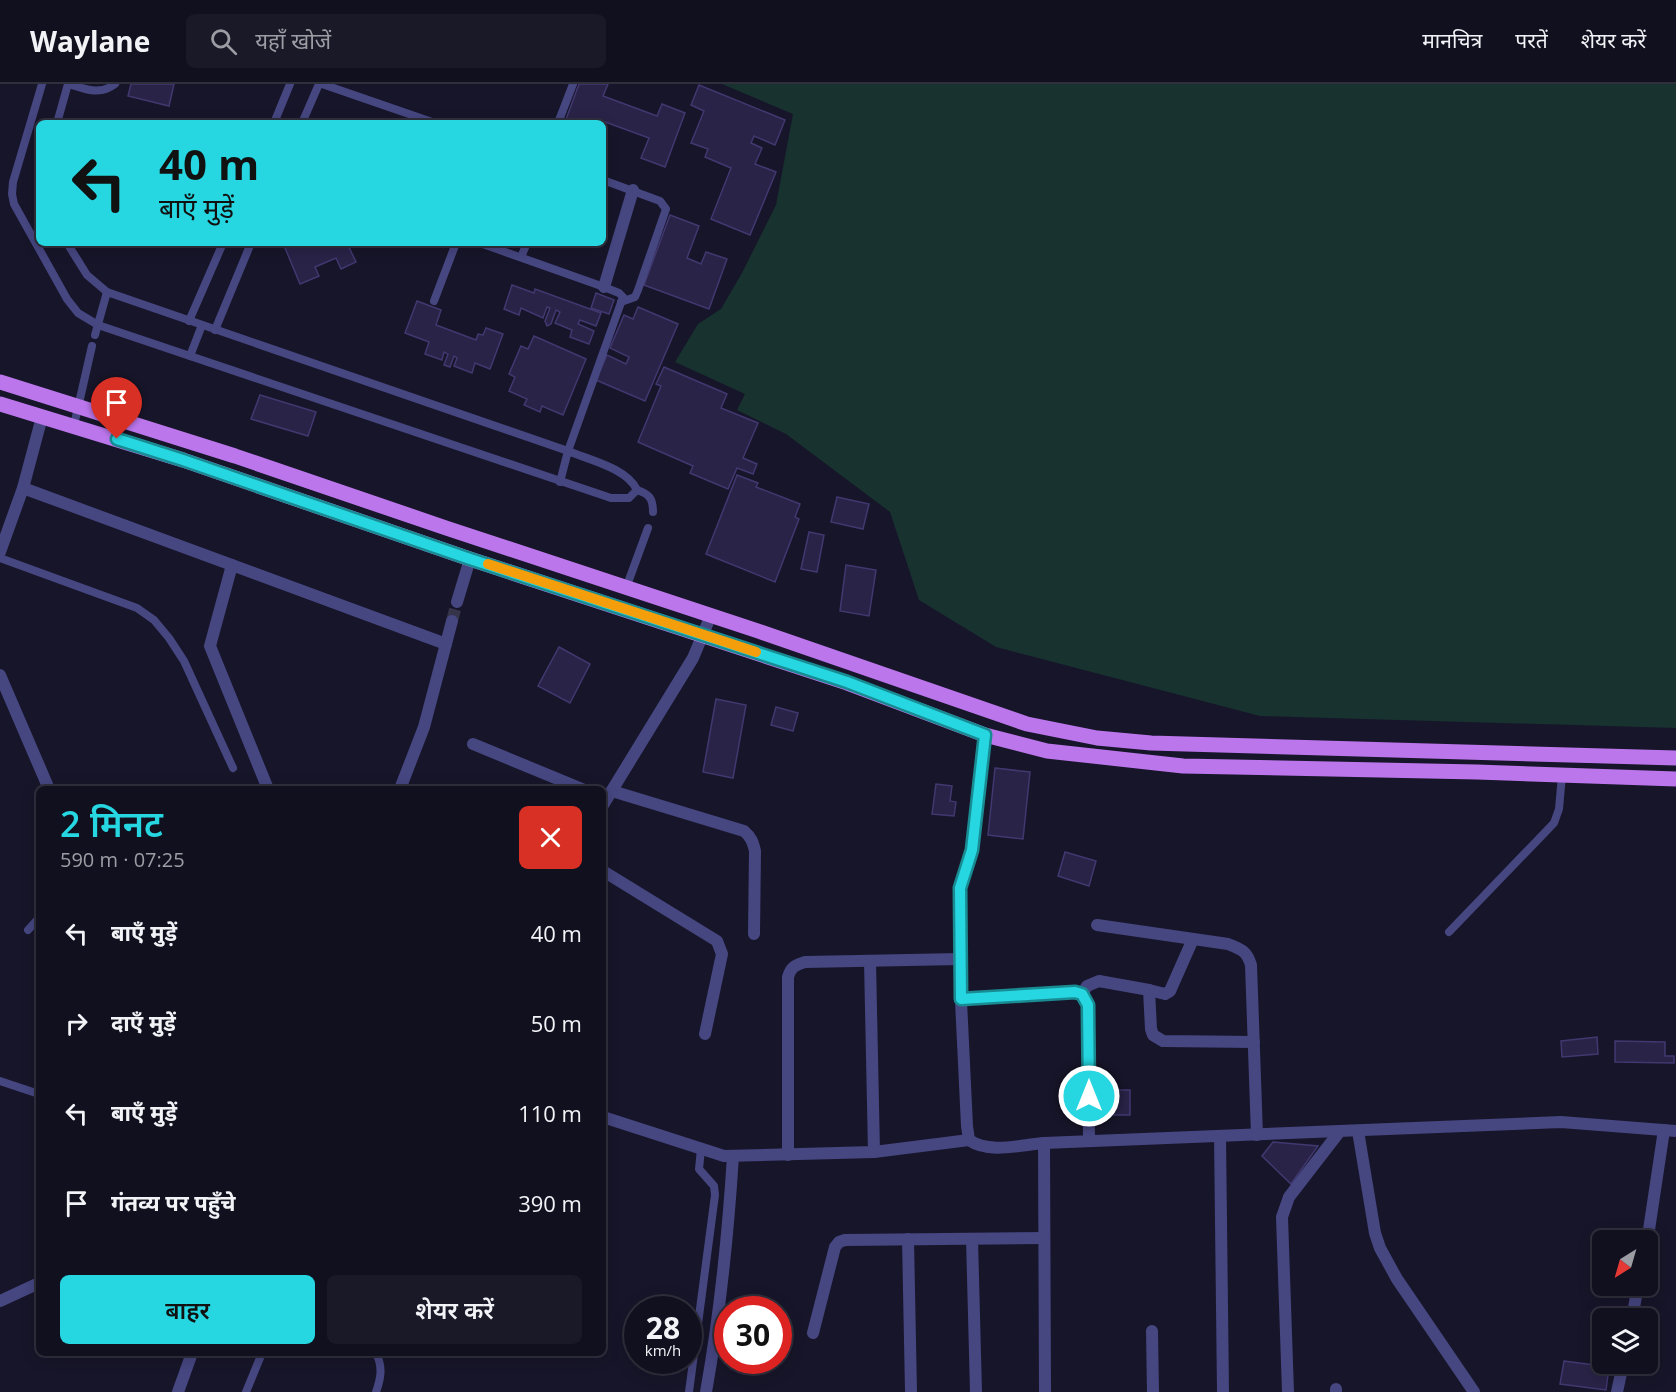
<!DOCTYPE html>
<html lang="hi">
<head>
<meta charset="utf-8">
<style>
	:root { --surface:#11101f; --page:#1a1928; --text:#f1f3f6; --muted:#9c9da4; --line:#30303d; --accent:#26d6e1 }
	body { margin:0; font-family:"Open Sans","Noto Sans Devanagari",sans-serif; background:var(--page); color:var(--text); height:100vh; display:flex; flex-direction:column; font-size:22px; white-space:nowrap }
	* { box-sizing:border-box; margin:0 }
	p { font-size:20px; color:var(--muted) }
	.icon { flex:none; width:33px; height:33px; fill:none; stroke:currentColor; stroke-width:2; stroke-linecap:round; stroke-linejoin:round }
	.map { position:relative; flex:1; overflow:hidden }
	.drawer { position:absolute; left:36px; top:702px; width:570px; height:570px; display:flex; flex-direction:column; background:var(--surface); border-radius:9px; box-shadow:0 3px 15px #0003,0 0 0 2px var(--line) }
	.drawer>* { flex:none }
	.banner { position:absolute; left:36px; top:36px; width:570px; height:126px; border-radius:9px; box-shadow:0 3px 15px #0003,0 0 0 2px var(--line); background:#26d6e1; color:#111; overflow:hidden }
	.needle { width:39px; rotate:217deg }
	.tools { position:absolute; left:1592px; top:1146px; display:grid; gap:12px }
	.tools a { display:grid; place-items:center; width:66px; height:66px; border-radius:9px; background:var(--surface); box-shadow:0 3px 15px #0003,0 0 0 2px var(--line); font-size:30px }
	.speed { position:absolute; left:624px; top:1212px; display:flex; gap:12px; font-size:30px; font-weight:700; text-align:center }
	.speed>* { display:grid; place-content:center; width:78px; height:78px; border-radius:50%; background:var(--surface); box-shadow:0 3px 15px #0003,0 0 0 2px var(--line); line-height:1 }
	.speed small { font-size:15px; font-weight:400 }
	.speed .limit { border:9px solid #d22; background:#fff; color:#111 }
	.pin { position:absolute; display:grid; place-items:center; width:51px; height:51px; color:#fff; margin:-62px -26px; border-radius:50% 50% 50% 0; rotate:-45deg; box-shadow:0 0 6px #0007 }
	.pin .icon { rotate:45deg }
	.me { position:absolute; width:66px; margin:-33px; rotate:0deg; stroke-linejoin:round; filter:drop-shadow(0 0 4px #0008) }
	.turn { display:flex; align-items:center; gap:21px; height:126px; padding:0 24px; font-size:27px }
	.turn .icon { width:78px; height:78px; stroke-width:2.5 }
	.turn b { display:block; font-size:42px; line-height:51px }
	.round { display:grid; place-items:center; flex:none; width:63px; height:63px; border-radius:9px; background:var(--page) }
	.head { display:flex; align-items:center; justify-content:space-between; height:102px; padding:0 24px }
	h1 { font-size:36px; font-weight:600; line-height:45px; color:var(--accent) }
	.button { display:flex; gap:12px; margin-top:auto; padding:12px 24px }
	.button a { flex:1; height:69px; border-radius:9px; background:var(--accent); color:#111; font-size:24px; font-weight:600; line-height:69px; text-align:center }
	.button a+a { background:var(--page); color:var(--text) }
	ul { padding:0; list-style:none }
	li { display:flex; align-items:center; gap:18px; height:90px; padding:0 24px }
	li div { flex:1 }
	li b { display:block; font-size:22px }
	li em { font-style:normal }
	header { display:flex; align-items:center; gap:36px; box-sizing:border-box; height:84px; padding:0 30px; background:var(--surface); border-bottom:2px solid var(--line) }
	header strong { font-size:28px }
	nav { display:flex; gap:33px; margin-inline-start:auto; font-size:21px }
	.search { width:420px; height:54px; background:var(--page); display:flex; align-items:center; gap:15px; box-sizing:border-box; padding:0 21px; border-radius:9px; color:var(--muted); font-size:22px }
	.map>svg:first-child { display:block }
	.green { fill:#183230 }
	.building { fill:#292347; stroke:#413870; stroke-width:1.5 }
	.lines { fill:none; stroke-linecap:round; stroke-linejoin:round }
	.minor-tunnel { stroke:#353448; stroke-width:12; stroke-dasharray:12 6; stroke-linecap:butt }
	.service { stroke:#464681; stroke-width:8 }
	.pedestrian { stroke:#464681; stroke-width:12 }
	.minor { stroke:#464681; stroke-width:12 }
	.tertiary { stroke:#464681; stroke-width:12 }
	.primary { stroke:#bb76ec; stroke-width:15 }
	.route-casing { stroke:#198b92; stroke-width:15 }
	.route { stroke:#26d6e1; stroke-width:10 }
	.slow { stroke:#f59e0b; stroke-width:10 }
</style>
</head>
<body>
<header>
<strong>Waylane</strong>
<div class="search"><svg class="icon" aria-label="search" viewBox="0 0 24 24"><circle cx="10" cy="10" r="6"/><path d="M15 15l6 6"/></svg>यहाँ खोजें</div>
<nav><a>मानचित्र</a><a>परतें</a><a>शेयर करें</a></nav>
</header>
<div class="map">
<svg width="1676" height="1308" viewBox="0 0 1676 1308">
	<rect width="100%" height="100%" fill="#171529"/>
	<!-- green -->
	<polygon class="green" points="722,0 1676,0 1676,644 1260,632 996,563 919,516 890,428 786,350 737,326 745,310 675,278 698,240 721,225 742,189 776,121 793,30"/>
	<!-- building -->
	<g class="building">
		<polygon points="131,0 174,0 169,22 128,12"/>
		<polygon points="579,0 608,0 603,12 657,32 662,20 685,29 665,83 641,74 649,54 597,35 596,39 565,38"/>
		<polygon points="699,1 785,36 775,61 754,52 751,59 762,64 755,80 776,88 750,151 711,135 731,84 705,73 708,65 691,59 704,27 691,21"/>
		<polygon points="670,131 699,142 687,174 701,180 706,168 727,175 709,225 644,201"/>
		<polygon points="283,159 347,159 356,178 341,185 336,174 315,183 319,192 300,200"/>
		<polygon points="512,201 534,209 535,205 601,229 596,242 580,236 578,240 594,247 589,260 570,253 572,246 555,239 560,228 556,226 551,240 547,242 545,237 550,224 547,223 543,234 521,224 519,231 504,225"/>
		<polygon points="596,209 614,216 609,230 591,224"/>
		<polygon points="417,217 441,226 436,241 476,256 478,250 483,251 486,244 503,250 490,285 475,279 472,289 454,282 457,274 454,272 450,283 444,281 448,270 444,268 442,276 425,270 429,258 405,249"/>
		<polygon points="638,223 678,240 645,317 596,296 607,271 626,280 629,273 610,264 624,231 633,235"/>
		<polygon points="534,252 586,275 563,331 542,322 540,328 524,321 527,315 509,307 515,293 509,290 521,262 528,265"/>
		<polygon points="664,283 727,310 721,324 758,339 743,374 757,380 753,390 737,384 728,405 690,389 693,382 638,358 661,302 656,300"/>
		<polygon points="260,311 316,328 308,352 251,335"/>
		<polygon points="737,391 758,399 756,403 800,420 795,433 799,435 775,498 706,470"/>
		<polygon points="837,413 869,420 863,445 831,438"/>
		<polygon points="809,448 824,451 817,488 801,485"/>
		<polygon points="846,481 876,486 869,532 840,527"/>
		<polygon points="559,563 590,580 570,619 538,602"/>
		<polygon points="716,615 746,621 733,694 703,688"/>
		<polygon points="776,623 798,629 793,647 771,641"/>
		<polygon points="995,684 1030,688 1023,755 988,751"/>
		<polygon points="936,700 952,702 950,717 956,718 954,732 932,730"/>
		<polygon points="1065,768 1096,777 1089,802 1058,792"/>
		<polygon points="1597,953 1598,970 1562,973 1561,957"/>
		<polygon points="1615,957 1665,958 1665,972 1674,972 1674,979 1615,978"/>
		<rect x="1094" y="1006" width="36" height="25"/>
		<polygon points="1273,1058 1318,1062 1291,1100 1262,1072"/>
		<polygon points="1564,1277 1609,1283 1606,1306 1560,1300"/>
	</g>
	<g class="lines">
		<!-- minor-tunnel -->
		<polyline class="minor-tunnel" points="452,537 457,518"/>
		<!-- service -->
		<g class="service">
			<path d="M42,0L13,98L12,110L14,120L67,215L78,229L98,241L611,414H629L637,406C627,384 589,376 568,367L107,208L87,191L67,159"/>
			<path d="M69,0C85,5 100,12 115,0"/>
			<polyline points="322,0 435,39"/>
			<polyline points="57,39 68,0"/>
			<polyline points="274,39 290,0"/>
			<polyline points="302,39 319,0"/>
			<polyline points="558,39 573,0"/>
			<polyline points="603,96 660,117 666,125 638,206 635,213 621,218"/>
			<polyline points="480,159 604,203 619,209 623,213 568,367 560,398"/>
			<polyline points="521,173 527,159"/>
			<polyline points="434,217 456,159"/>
			<polyline points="189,237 223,159"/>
			<polyline points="215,246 251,159"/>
			<polyline points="95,251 107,208"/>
			<polyline points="190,272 202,241"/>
			<polyline points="74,341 92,262"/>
			<path d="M637,406C649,410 653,414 653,428"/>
			<polyline points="0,474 137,524 154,536 169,554 184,577 233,684"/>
			<polyline points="626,504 648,444"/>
			<polyline points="28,846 39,834"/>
			<polyline points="1449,848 1554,739 1559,725 1562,691"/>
			<polyline points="0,997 39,1010"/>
			<path d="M376,1269C383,1283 381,1294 376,1308"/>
			<polyline points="246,1308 262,1269"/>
			<polyline points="689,1308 715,1111 714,1102 699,1085 701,1065"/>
		</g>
		<!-- pedestrian -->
		<polyline class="pedestrian" points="604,203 633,106"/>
		<!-- minor -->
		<g class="minor">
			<polyline points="23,404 446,560"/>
			<polyline points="0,468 23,404 42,333"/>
			<polyline points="232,481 210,562 268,705"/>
			<polyline points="457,518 470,475"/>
			<polyline points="0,591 49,705"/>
			<polyline points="473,660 582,705"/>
			<polyline points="400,705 424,643 452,537"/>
			<path d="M612,707L744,747C751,753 753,758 755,767L754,850"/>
			<polyline points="603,721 693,574 711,531"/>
			<polyline points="603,787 717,857 722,870 705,950"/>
			<path d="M1097,841L1228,860C1241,865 1247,867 1251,881L1257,1051"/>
			<polyline points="870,877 874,1068"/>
			<polyline points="1149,906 1165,910 1170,907 1193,855"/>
			<polyline points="1082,910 1087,902 1099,897 1149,906 1151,945 1153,951 1163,957 1254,958"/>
			<polyline points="961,915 1075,908 1082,910 1088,921 1089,1057"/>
			<polyline points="603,1033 724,1072 874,1068 969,1056"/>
			<polyline points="1358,1047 1375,1149 1380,1164 1397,1195 1474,1308"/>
			<polyline points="1220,1052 1223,1308"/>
			<polyline points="1044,1059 1045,1308"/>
			<path d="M788,1071V893C791,883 795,881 805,878L960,875"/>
			<polyline points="908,1155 911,1308"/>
			<polyline points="972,1155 976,1308"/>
			<polyline points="1647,1159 1664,1046"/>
			<polyline points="0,1217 39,1199"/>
			<polyline points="1632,1234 1638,1202"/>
			<polyline points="1152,1247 1153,1308"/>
			<polyline points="813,1249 835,1163 839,1158 845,1156 1044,1154"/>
			<polyline points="1336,1305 1336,1308"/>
			<polyline points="178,1308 192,1269"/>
			<path d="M706,1308C720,1230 728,1151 733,1072"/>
			<polyline points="1288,1308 1282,1133 1289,1113 1340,1047"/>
			<polyline points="1617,1308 1623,1280"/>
		</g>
		<!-- tertiary -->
		<path class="tertiary" d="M985,651L972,767L960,804V896L967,1042L969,1056C989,1070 1020,1061 1044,1059L1561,1038L1676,1047"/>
		<!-- primary -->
		<g class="primary">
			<polyline points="0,298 235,372 446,444 758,547 1027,640 1097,654 1151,659 1676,674"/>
			<polyline points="0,320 183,376 470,475 847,599 985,651 1047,667 1183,682 1477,688 1676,695"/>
		</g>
	</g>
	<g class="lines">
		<!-- route casing -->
		<g class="route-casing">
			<polyline id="route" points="117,355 183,376 470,475 847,598 985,651 972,766 960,804 961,915 1075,908 1082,910 1088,921 1089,1012"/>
		</g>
		<!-- route -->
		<use href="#route" class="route"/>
		<!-- slow -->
		<polyline class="slow" points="488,480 756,568"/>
	</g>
</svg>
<div class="tools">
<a><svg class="needle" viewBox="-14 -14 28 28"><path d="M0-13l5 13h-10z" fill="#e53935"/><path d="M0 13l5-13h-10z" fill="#9c9da4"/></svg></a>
<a><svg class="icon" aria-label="layers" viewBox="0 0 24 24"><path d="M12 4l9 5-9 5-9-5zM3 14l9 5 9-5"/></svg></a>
</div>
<div class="speed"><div>28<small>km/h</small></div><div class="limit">30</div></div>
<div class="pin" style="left:117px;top:355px;background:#d93025"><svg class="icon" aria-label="arrive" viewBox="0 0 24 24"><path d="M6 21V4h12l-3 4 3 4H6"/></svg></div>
<svg class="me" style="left:1089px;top:1012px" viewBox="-20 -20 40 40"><circle r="17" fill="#26d6e1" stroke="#fff" stroke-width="3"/><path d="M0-11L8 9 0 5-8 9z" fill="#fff"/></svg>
<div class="banner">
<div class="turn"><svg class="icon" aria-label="left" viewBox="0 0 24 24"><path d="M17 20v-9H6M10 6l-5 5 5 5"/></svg><div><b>40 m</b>बाएँ मुड़ें</div></div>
</div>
<section class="drawer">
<div class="head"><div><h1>2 मिनट</h1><p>590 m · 07:25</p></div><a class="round" style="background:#d93025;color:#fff"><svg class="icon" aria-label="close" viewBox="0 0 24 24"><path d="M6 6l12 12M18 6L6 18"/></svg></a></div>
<ul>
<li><svg class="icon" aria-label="left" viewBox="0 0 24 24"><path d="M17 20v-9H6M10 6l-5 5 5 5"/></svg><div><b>बाएँ मुड़ें</b></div><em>40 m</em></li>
<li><svg class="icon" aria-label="right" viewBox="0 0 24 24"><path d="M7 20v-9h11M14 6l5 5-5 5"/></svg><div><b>दाएँ मुड़ें</b></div><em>50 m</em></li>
<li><svg class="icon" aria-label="left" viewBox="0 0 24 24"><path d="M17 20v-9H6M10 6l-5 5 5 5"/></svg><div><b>बाएँ मुड़ें</b></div><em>110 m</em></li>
<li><svg class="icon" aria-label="arrive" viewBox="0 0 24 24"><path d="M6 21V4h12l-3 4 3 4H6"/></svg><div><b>गंतव्य पर पहुँचे</b></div><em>390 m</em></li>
</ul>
<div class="button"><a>बाहर</a><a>शेयर करें</a></div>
</section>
</div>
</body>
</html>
